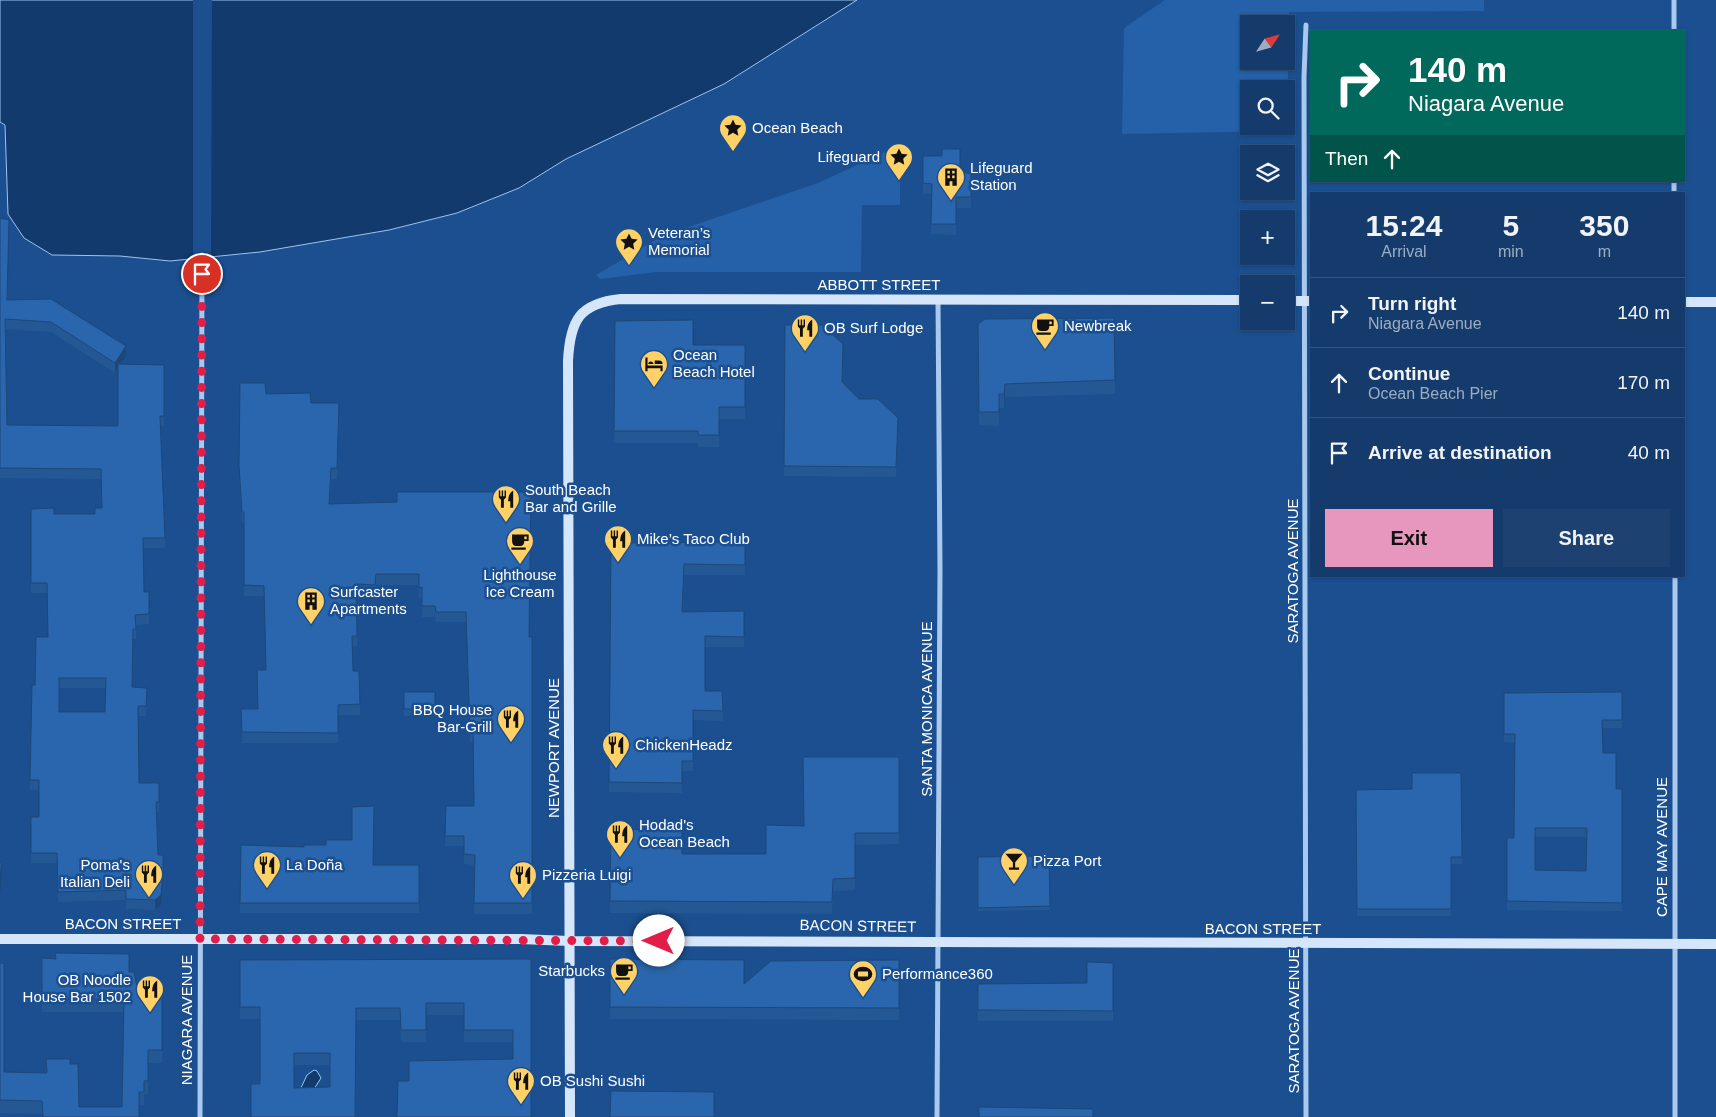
<!DOCTYPE html>
<html lang="en">
<head>
<meta charset="utf-8">
<style>
	:root { --surface:#143b6b; --page:#1d4271; --text:#f1f3f6; --muted:#9dadc1; --line:#33557e; --accent:#e797bd }
	body { margin:0; font-family:Helvetica,sans-serif; background:var(--page); color:var(--text); height:100vh; display:flex; flex-direction:column; font-size:19px; white-space:nowrap }
	* { box-sizing:border-box; margin:0 }
	p { font-size:16px; color:var(--muted) }
	.icon { flex:none; width:28px; height:28px; fill:none; stroke:currentColor; stroke-width:2; stroke-linecap:round; stroke-linejoin:round }
	.map { position:relative; flex:1; overflow:hidden }
	.side { position:absolute; left:1310px; top:192px; width:375px; height:385px; display:flex; flex-direction:column; background:var(--surface); border-radius:0px; box-shadow:0 1px 4px #0004,0 0 0 1px var(--line) }
	.side>* { flex:none }
	.hud { position:absolute; left:1310px; top:30px; width:375px; height:152px; border-radius:0px; box-shadow:0 1px 4px #0004,0 0 0 1px var(--line); background:#00695c; color:#fff; overflow:hidden }
	.needle { width:32px; rotate:54deg }
	.fabs { position:absolute; left:1240px; top:15px; display:grid; gap:10px }
	.fabs a { display:grid; place-items:center; width:55px; height:55px; border-radius:0px; background:var(--surface); box-shadow:0 1px 4px #0004,0 0 0 1px var(--line); font-size:25px }
	.pin { position:absolute; display:grid; place-items:center; width:42px; height:42px; color:#fff; margin:-21px; border:2px solid #fff; border-radius:50%; box-shadow:0 1px 5px #0007 }
	.me { position:absolute; width:55px; margin:-28px; rotate:270deg; stroke-linejoin:round; filter:drop-shadow(0 0 4px #0008) }
	.turn { display:flex; align-items:center; gap:18px; height:105px; padding:0 15px; font-size:22px }
	.turn .icon { width:65px; height:65px; stroke-width:2.5 }
	.turn b { display:block; font-size:35px; line-height:42px }
	.then { display:flex; align-items:center; height:48px; padding:0 15px; background:#0003; gap:10px; font-size:19px }
	.eta { display:flex; justify-content:space-evenly; align-items:center; height:85px; text-align:center }
	.eta b { font-size:30px; font-weight:600; line-height:35px }
	.primary-button { display:flex; gap:10px; margin-top:auto; padding:10px 15px }
	.primary-button a { flex:1; height:58px; border-radius:0px; background:var(--accent); color:#111; font-size:20px; font-weight:600; line-height:58px; text-align:center }
	.primary-button a+a { background:var(--page); color:var(--text) }
	ul { padding:0; list-style:none }
	li { display:flex; align-items:center; gap:15px; height:70px; padding:0 15px; border-top:1px solid var(--line) }
	li div { flex:1 }
	li b { display:block; font-size:19px }
	li em { font-style:normal }
	.map>svg:first-child { display:block }
	.green { fill:#2461a8; fill-rule:evenodd }
	.water { fill:#123a6d; stroke:#9cc4f0 }
	.pier { fill:#1b4f8f }
	.lines { fill:none; stroke-linecap:round; stroke-linejoin:round }
	.street { stroke:#a9c9ee; stroke-width:5 }
	.secondary { stroke:#d6e6fa; stroke-width:10 }
	.wall { fill:#245895; fill-rule:evenodd }
	.shaded-wall { fill:#1d4779 }
	.building { fill:#2a66ad; stroke:#1d4779; fill-rule:evenodd }
	.route { stroke:#e11d48; stroke-width:9; stroke-dasharray:0 16.2 }
	.labels { text-anchor:middle; stroke-width:5; stroke-linejoin:round; paint-order:stroke }
	.poi-label { font-size:15px; fill:#fff; stroke:#1b4f8f; text-anchor:start }
	.street-label { font-size:15px; fill:#fff; stroke:#1b4f8f }
</style>
</head>
<body>
<div class="map">
<svg width="1716" height="1117" viewBox="0 0 1716 1117">
	<rect width="100%" height="100%" fill="#1b4f8f"/>
	<!-- green -->
	<g class="green">
		<path d="M1165,0H1484V11L1289,12L1287,131L1122,134L1124,28ZM1249,24H1286V61H1249ZM1249,89H1286V126H1249Z"/>
		<polygon points="900,145 900,205 862,205 861,272 657,272 600,279 596,275 662,236 818,183"/>
	</g>
	<!-- water -->
	<g class="water">
		<polygon points="0,0 857,0 724,84 566,159 519,188 457,213 389,230 260,252 170,261 120,256 52,255 24,238 8,214 5,125 0,122"/>
		<polygon points="314,1070 317,1071 321,1078 314,1089 299,1092 307,1075"/>
	</g>
	<!-- pier -->
	<polygon class="pier" points="193,0 212,0 211,260 193,262"/>
	<g class="lines">
		<!-- street -->
		<g class="street">
			<polyline points="1674,0 1674,31"/>
			<polyline points="1674,181 1674,194"/>
			<polyline points="1675,576 1675,1117"/>
			<polyline points="200,1117 202,255"/>
			<polyline points="937,1117 940,570 938,300"/>
			<polyline points="1306,1117 1304,77 1306,25"/>
		</g>
		<!-- secondary -->
		<g class="secondary">
			<polyline points="1286,301 1311,301"/>
			<polyline points="1684,302 1716,302"/>
			<polyline points="0,939 521,939 569,941 1716,944"/>
			<path d="M570,1117L568,361C570,321 579,303 621,299L1249,300"/>
		</g>
	</g>
	<!-- wall -->
	<g class="wall">
		<polygon points="923,156 960,173 971,173 971,208 956,208 956,235 931,234 932,194 923,194"/>
		<path d="M0,218L8,300L126,356L121,364L164,365V426H161L165,548H143L144,592H149V624L136,625V639H133L132,687L147,698L146,716H138L139,783H159V812H157L158,855L163,883L161,905L155,910L126,909V900L58,902L57,863H31V817H39V790H30L32,685H35L48,637L47,593H31V509L54,514H95L102,508L101,479L0,478ZM5,329L51,332L115,373L118,368V426L7,425ZM59,688H106L105,712H59Z"/>
		<polygon points="1114,318 1115,394 1005,397 1004,408 999,408 999,426 979,425 978,324"/>
		<polygon points="615,321 693,345 745,345 745,419 719,419 719,447 698,447 698,443 614,443"/>
		<polygon points="785,325 859,399 898,418 896,477 784,476"/>
		<polygon points="240,383 266,394 311,403 339,403 337,479 331,479 330,504 529,637 532,637 532,914 474,914 474,865 464,864 464,846 445,846 446,806 474,806 473,742 470,742 466,622 436,622 435,617 422,617 422,598 419,598 419,585 376,585 375,596 357,595 357,646 352,646 353,671 359,671 360,715 338,715 338,743 242,743 241,709 258,709 266,670 264,596 244,596 244,522 242,522 239,477"/>
		<polygon points="745,542 745,575 684,575 683,612 744,611 744,647 705,647 705,691 722,691 723,721 693,720 693,771 682,771 682,793 609,792 611,543"/>
		<rect x="404" y="692" width="31" height="24"/>
		<path d="M1622,692V728H1602L1603,753L1616,789H1622V911L1507,910V838H1514L1515,743L1504,742V693ZM1535,837H1587L1586,871L1535,870Z"/>
		<polygon points="899,757 899,844 855,845 855,890 833,891 832,914 610,913 611,829 682,854 766,854 804,826"/>
		<polygon points="1461,773 1462,864 1451,864 1451,916 1357,916 1356,790 1412,789"/>
		<polygon points="241,845 304,847 373,865 419,865 419,913 240,913"/>
		<polygon points="1049,856 1050,910 978,911 978,857"/>
		<polygon points="42,958 129,972 138,992 162,984 162,1063 148,1063 148,1094 144,1094 144,1105 139,1105 139,1117 42,1114 0,1113 0,963 4,1072 46,1073 70,1064 79,1107 122,1107 124,1012 42,1012"/>
		<path d="M531,959V1117L409,1081L513,1059V1042H464V1015H426V1042H401L400,1020H356V1117L260,1084V1019H240V960ZM294,1065H330V1087L294,1088Z"/>
		<polygon points="610,959 744,984 899,960 899,1020 610,1019"/>
		<polygon points="1113,963 1113,1021 978,1021 978,984 1087,983"/>
	</g>
	<!-- shaded-wall -->
	<g class="shaded-wall">
		<polygon points="126,346 126,356 115,373 115,363"/>
		<polygon points="1005,384 1005,397 1004,408 1004,394"/>
		<polygon points="163,855 163,883 161,905 155,910 155,900"/>
		<polygon points="2,862 2,872 0,893 0,884"/>
	</g>
	<!-- building -->
	<g class="building">
		<polygon points="942,149 960,149 960,173 971,173 971,197 956,197 956,224 931,224 932,184 923,183 923,156 942,156"/>
		<path d="M0,218L9,220L7,300L51,299L126,346L115,363L51,322L5,319L7,425L118,426V364L164,365V416H160L165,538H143L144,592H149V614L135,615L136,629H133L132,687L147,688L146,706H138L139,783H159V802H156L158,855H163V874L161,895L155,900L126,899V890L58,892L57,853H31V817H39V780H30L32,685H35L36,637H48L47,583H31V509L54,508V514H95V508H102L101,469L0,468ZM59,678H106L105,712H59Z"/>
		<polygon points="1114,318 1115,380 1005,384 1004,394 999,394 999,412 979,412 978,324 985,319"/>
		<polygon points="693,320 693,345 745,345 745,407 719,407 719,435 698,435 698,431 614,431 615,321"/>
		<polygon points="785,325 822,325 843,344 842,382 859,399 878,399 898,418 896,467 784,466"/>
		<polygon points="240,383 265,383 266,394 310,393 311,403 339,403 337,468 331,468 329,504 397,502 397,492 531,492 529,637 532,637 532,903 474,903 475,855 464,854 464,836 445,836 446,806 474,806 473,732 470,732 466,612 436,612 435,606 422,606 422,587 419,588 419,574 376,574 375,585 356,584 357,636 352,636 353,671 359,671 360,704 338,705 338,733 242,732 241,709 258,709 257,670 266,670 264,586 244,585 244,512 242,512 239,466"/>
		<polygon points="745,542 745,565 684,564 682,612 744,611 744,637 705,636 705,691 722,691 723,711 693,710 693,761 682,761 682,783 609,782 611,543"/>
		<rect x="404" y="692" width="31" height="17"/>
		<path d="M1622,692V720H1602L1603,753H1616V789H1622V903L1507,901V838H1514L1515,734H1504V693ZM1535,828H1587L1586,871L1535,870Z"/>
		<polygon points="803,757 899,757 899,833 855,833 855,878 833,879 832,902 610,901 611,829 682,830 682,854 766,854 766,825 804,826"/>
		<polygon points="1412,773 1461,773 1462,857 1451,857 1451,909 1357,909 1356,790 1412,789"/>
		<polygon points="374,806 373,865 419,865 419,903 240,903 241,845 304,847 304,845 326,845 326,840 352,840 352,807"/>
		<polygon points="1049,856 1050,906 978,908 978,857"/>
		<polygon points="0,862 2,862 0,884"/>
		<polygon points="55,953 129,954 129,972 134,972 138,992 162,984 162,1050 148,1050 148,1081 144,1081 144,1092 139,1092 139,1117 43,1117 42,1101 0,1100 0,963 4,963 4,1072 47,1073 46,1059 70,1059 70,1064 78,1064 79,1107 122,1107 124,999 42,999 42,958 56,959"/>
		<path d="M531,959V1117H397L398,1081H409V1061L513,1059V1030H464V1003H426V1030H401L400,1008H356L355,1117H251V1084H260V1007H240V960ZM294,1053H330V1087L294,1088Z"/>
		<polygon points="610,959 744,960 744,984 771,961 899,960 899,1008 610,1007"/>
		<polygon points="1087,962 1113,963 1113,1011 978,1010 978,984 1087,983"/>
		<polygon points="611,1091 714,1092 714,1117 610,1117"/>
		<polygon points="979,1107 1093,1109 1093,1117 979,1117"/>
	</g>
	<g class="lines">
		<!-- route -->
		<polyline class="route" points="202,274 200,939 659,941"/>
	</g>
	<!-- icons -->
	<defs>
		<g id="sight-pin" transform="scale(1.4375)"><path d="M0 17L-7.5 6A9.5 9.5 0 1 1 7.5 6Z" fill="#ffd166" stroke="#1b4f8f"/><path d="M0-6L1.8-2.2L6-1.7L2.9 1.2L3.7 5.4L0 3.3L-3.7 5.4L-2.9 1.2L-6-1.7L-1.8-2.2Z" fill="#111"/></g>
		<g id="building-pin" transform="scale(1.4375)"><path d="M0 17L-7.5 6A9.5 9.5 0 1 1 7.5 6Z" fill="#ffd166" stroke="#1b4f8f"/><path d="M-4-6H4V6H1V3H-1V6H-4ZM-2.5-4.3h1.7v1.8h-1.7ZM.8-4.3h1.7v1.8H.8ZM-2.5-1h1.7V.8h-1.7ZM.8-1h1.7V.8H.8Z" fill="#111"/></g>
		<g id="cafe-pin" transform="scale(1.4375)"><path d="M0 17L-7.5 6A9.5 9.5 0 1 1 7.5 6Z" fill="#ffd166" stroke="#1b4f8f"/><path d="M-5.5-4.5H6V0H3Q3 3.5 0 3.5H-2.5Q-5.5 3.5-5.5 0ZM3-3.2v2h1.7v-2ZM-6 4.5H4V6H-6Z" fill="#111"/></g>
		<g id="restaurant-pin" transform="scale(1.4375)"><path d="M0 17L-7.5 6A9.5 9.5 0 1 1 7.5 6Z" fill="#ffd166" stroke="#1b4f8f"/><path d="M-5-6h1v4h1v-4h1v4h1v-4h1v5L-1.5 .5V6h-2V.5L-5-1ZM5-6V6H3V1.5H1.5Q1.5-4 5-6Z" fill="#111"/></g>
		<g id="hotel-pin" transform="scale(1.4375)"><path d="M0 17L-7.5 6A9.5 9.5 0 1 1 7.5 6Z" fill="#ffd166" stroke="#1b4f8f"/><path d="M-6-4.5h1.5V1H6V5H4.5V3h-9V5H-6ZM-4 0a1.8 1.8 0 1 1 3.6 0ZM.5 0V-2.5h3Q6-2.5 6 0Z" fill="#111"/></g>
		<g id="bar-pin" transform="scale(1.4375)"><path d="M0 17L-7.5 6A9.5 9.5 0 1 1 7.5 6Z" fill="#ffd166" stroke="#1b4f8f"/><path d="M-6-5H6L.8 .8V4.5H3.5V6h-7V4.5H-.8V.8Z" fill="#111"/></g>
		<g id="stadium-pin" transform="scale(1.4375)"><path d="M0 17L-7.5 6A9.5 9.5 0 1 1 7.5 6Z" fill="#ffd166" stroke="#1b4f8f"/><path d="M0-5a6.5 5 0 1 0 0 10a6.5 5 0 1 0 0-10ZM-3.5-1.8h7v3.6h-7Z" fill="#111"/></g>
	</defs>
	<g fill-rule="evenodd">
		<use href="#sight-pin" x="733" y="128"/>
		<use href="#sight-pin" x="899" y="157"/>
		<use href="#building-pin" x="951" y="177"/>
		<use href="#sight-pin" x="629" y="242"/>
		<use href="#cafe-pin" x="1045" y="326"/>
		<use href="#restaurant-pin" x="805" y="328"/>
		<use href="#hotel-pin" x="654" y="364"/>
		<use href="#restaurant-pin" x="506" y="499"/>
		<use href="#restaurant-pin" x="618" y="539"/>
		<use href="#cafe-pin" x="520" y="541"/>
		<use href="#building-pin" x="311" y="601"/>
		<use href="#restaurant-pin" x="511" y="719"/>
		<use href="#restaurant-pin" x="616" y="745"/>
		<use href="#restaurant-pin" x="620" y="834"/>
		<use href="#bar-pin" x="1014" y="861"/>
		<use href="#restaurant-pin" x="267" y="865"/>
		<use href="#restaurant-pin" x="149" y="874"/>
		<use href="#restaurant-pin" x="523" y="875"/>
		<use href="#cafe-pin" x="624" y="971"/>
		<use href="#stadium-pin" x="863" y="974"/>
		<use href="#restaurant-pin" x="150" y="989"/>
		<use href="#restaurant-pin" x="521" y="1081"/>
	</g>
	<g class="labels">
		<!-- poi labels -->
		<g class="poi-label">
			<text x="752" y="133">Ocean Beach</text>
			<text x="880" y="162" text-anchor="end">Lifeguard</text>
			<text x="970" y="173">Lifeguard<tspan x="970" dy="17">Station</tspan></text>
			<text x="648" y="238">Veteran’s<tspan x="648" dy="17">Memorial</tspan></text>
			<text x="1064" y="331">Newbreak</text>
			<text x="824" y="333">OB Surf Lodge</text>
			<text x="673" y="360">Ocean<tspan x="673" dy="17">Beach Hotel</tspan></text>
			<text x="525" y="495">South Beach<tspan x="525" dy="17">Bar and Grille</tspan></text>
			<text x="637" y="544">Mike’s Taco Club</text>
			<text x="520" y="580" text-anchor="middle">Lighthouse<tspan x="520" dy="17">Ice Cream</tspan></text>
			<text x="330" y="597">Surfcaster<tspan x="330" dy="17">Apartments</tspan></text>
			<text x="492" y="715" text-anchor="end">BBQ House<tspan x="492" dy="17">Bar-Grill</tspan></text>
			<text x="635" y="750">ChickenHeadz</text>
			<text x="639" y="830">Hodad's<tspan x="639" dy="17">Ocean Beach</tspan></text>
			<text x="1033" y="866">Pizza Port</text>
			<text x="130" y="870" text-anchor="end">Poma's<tspan x="130" dy="17">Italian Deli</tspan></text>
			<text x="286" y="870">La Doña</text>
			<text x="542" y="880">Pizzeria Luigi</text>
			<text x="605" y="976" text-anchor="end">Starbucks</text>
			<text x="882" y="979">Performance360</text>
			<text x="131" y="985" text-anchor="end">OB Noodle<tspan x="131" dy="17">House Bar 1502</tspan></text>
			<text x="540" y="1086">OB Sushi Sushi</text>
		</g>
		<!-- street labels -->
		<g class="street-label">
			<text x="879" y="290">ABBOTT STREET</text>
			<text transform="translate(1293 571) rotate(-90)" y="5">SARATOGA AVENUE</text>
			<text transform="translate(927 709) rotate(-90)" y="5">SANTA MONICA AVENUE</text>
			<text transform="translate(554 748) rotate(-90)" y="5">NEWPORT AVENUE</text>
			<text transform="translate(1662 847) rotate(-90)" y="5">CAPE MAY AVENUE</text>
			<text x="123" y="929">BACON STREET</text>
			<text transform="translate(858 926) rotate(1)" y="5">BACON STREET</text>
			<text x="1263" y="934">BACON STREET</text>
			<text transform="translate(187 1020) rotate(-90)" y="5">NIAGARA AVENUE</text>
			<text transform="translate(1294 1021) rotate(-90)" y="5">SARATOGA AVENUE</text>
		</g>
	</g>
</svg>
<div class="fabs">
<a><svg class="needle" viewBox="-14 -14 28 28"><path d="M0-13l5 13h-10z" fill="#e53935"/><path d="M0 13l5-13h-10z" fill="#9dadc1"/></svg></a>
<a><svg class="icon" aria-label="search" viewBox="0 0 24 24"><circle cx="10" cy="10" r="6"/><path d="M15 15l6 6"/></svg></a>
<a><svg class="icon" aria-label="layers" viewBox="0 0 24 24"><path d="M12 4l9 5-9 5-9-5zM3 14l9 5 9-5"/></svg></a>
<a>+</a>
<a>−</a>
</div>
<div class="pin" style="left:202px;top:274px;background:#d93025"><svg class="icon" aria-label="arrive" viewBox="0 0 24 24"><path d="M6 21V4h12l-3 4 3 4H6"/></svg></div>
<svg class="me" style="left:659px;top:941px" viewBox="-20 -20 40 40"><circle r="19" fill="#fff"/><path d="M0-13L10 11 0 6-10 11z" fill="#e11d48"/></svg>
<div class="hud">
<div class="turn"><svg class="icon" aria-label="right" viewBox="0 0 24 24"><path d="M7 20v-9h11M14 6l5 5-5 5"/></svg><div><b>140 m</b>Niagara Avenue</div></div>
<div class="then">Then<svg class="icon" aria-label="ahead" viewBox="0 0 24 24"><path d="M12 20V5M6 11l6-6 6 6"/></svg></div>
</div>
<section class="side">
<div class="eta">
<div><b>15:24</b><p>Arrival</p></div>
<div><b>5</b><p>min</p></div>
<div><b>350</b><p>m</p></div>
</div>
<ul>
<li><svg class="icon" aria-label="right" viewBox="0 0 24 24"><path d="M7 20v-9h11M14 6l5 5-5 5"/></svg><div><b>Turn right</b><p>Niagara Avenue</p></div><em>140 m</em></li>
<li><svg class="icon" aria-label="ahead" viewBox="0 0 24 24"><path d="M12 20V5M6 11l6-6 6 6"/></svg><div><b>Continue</b><p>Ocean Beach Pier</p></div><em>170 m</em></li>
<li><svg class="icon" aria-label="arrive" viewBox="0 0 24 24"><path d="M6 21V4h12l-3 4 3 4H6"/></svg><div><b>Arrive at destination</b></div><em>40 m</em></li>
</ul>
<div class="primary-button"><a>Exit</a><a>Share</a></div>
</section>
</div>
</body>
</html>
